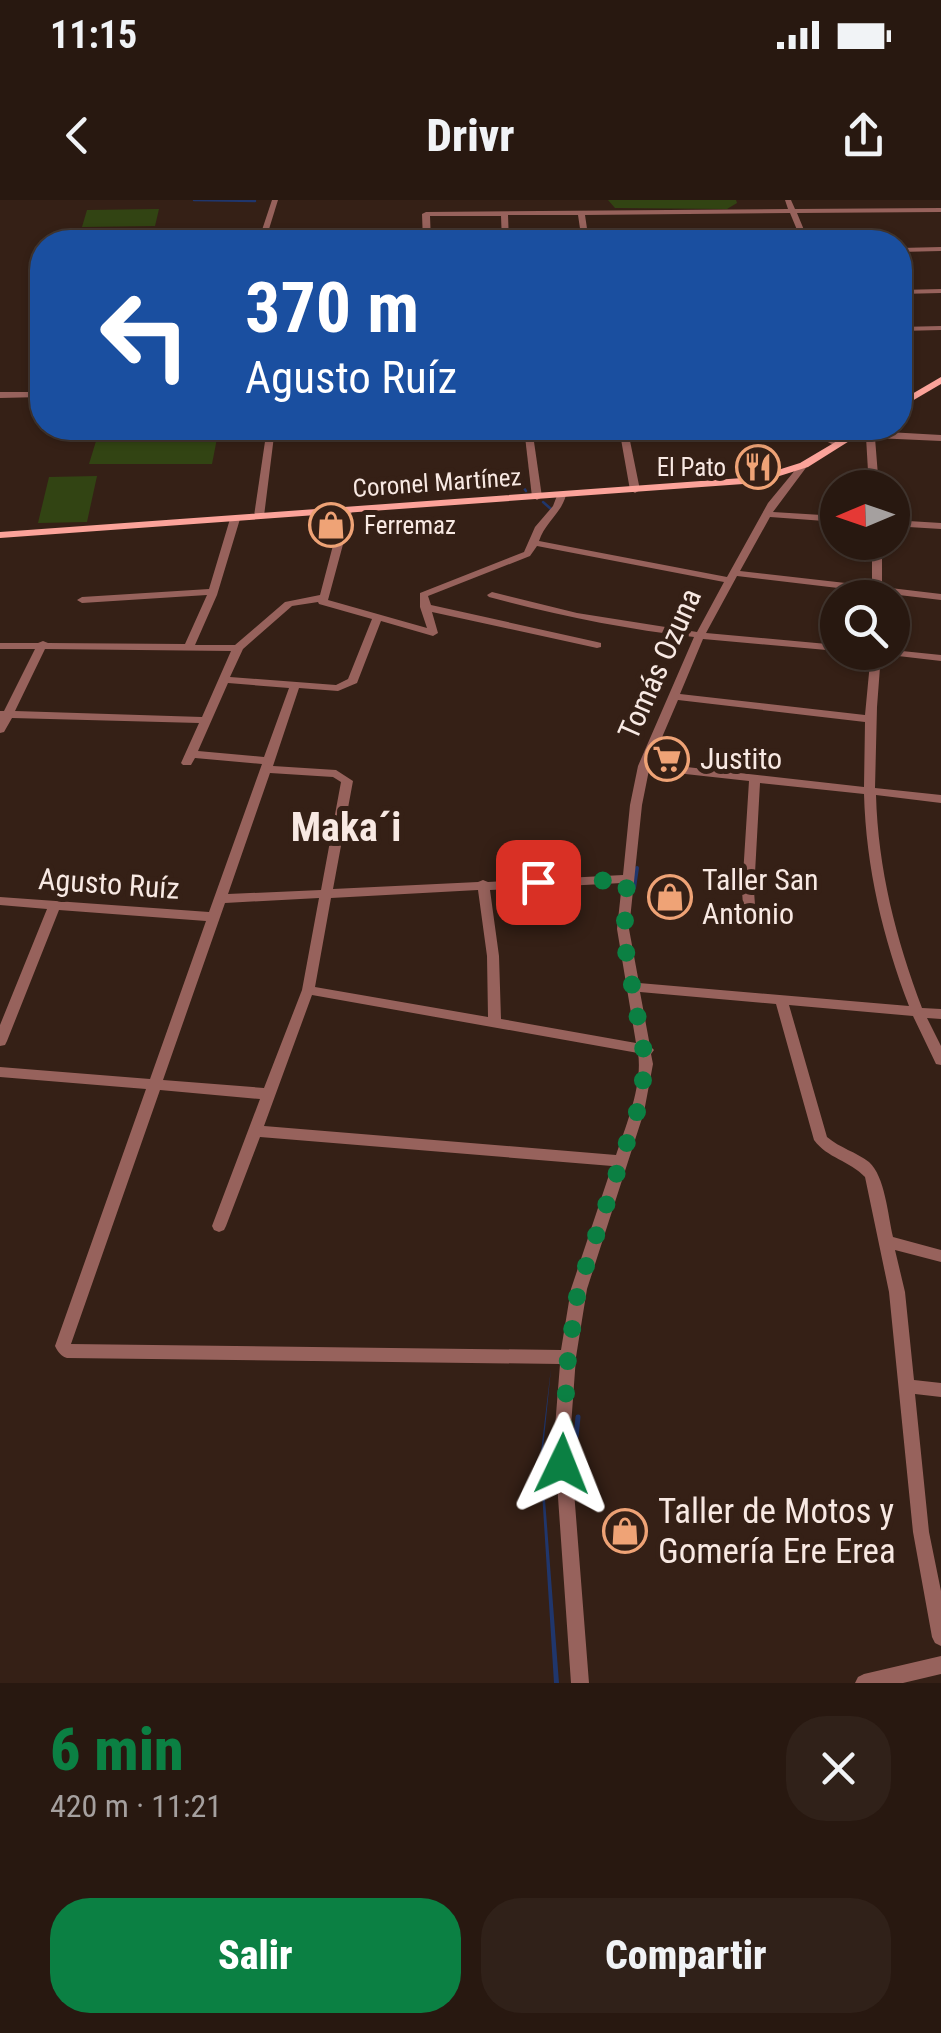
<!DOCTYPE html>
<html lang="es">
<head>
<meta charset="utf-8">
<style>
	:root { --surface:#281810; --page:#302119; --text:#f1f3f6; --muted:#a5a09f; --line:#443730; --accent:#0b8043 }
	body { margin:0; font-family:"Roboto Condensed",sans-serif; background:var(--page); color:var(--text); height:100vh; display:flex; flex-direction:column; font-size:38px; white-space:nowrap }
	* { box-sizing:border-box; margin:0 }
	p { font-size:32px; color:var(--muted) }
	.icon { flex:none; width:55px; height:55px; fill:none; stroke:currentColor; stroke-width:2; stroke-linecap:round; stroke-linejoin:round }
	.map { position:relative; height:1483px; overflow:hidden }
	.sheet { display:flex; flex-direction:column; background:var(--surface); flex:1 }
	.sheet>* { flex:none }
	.hud { position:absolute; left:30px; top:30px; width:882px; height:210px; border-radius:40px; box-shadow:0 2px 8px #0004,0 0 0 2px var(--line); background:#1a4fa0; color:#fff; overflow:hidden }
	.needle { width:65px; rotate:268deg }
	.controls { position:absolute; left:820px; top:270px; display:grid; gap:20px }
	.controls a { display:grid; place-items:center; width:90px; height:90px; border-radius:50%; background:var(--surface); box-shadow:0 2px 8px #0004,0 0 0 2px var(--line); font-size:50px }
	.pin { position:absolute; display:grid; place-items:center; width:85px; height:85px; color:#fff; margin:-42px; border-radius:20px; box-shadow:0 5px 15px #0006 }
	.me { position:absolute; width:110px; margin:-55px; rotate:2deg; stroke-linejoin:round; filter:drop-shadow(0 0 8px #0008) }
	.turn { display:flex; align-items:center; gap:35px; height:210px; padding:0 50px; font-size:45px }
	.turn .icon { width:130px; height:130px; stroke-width:2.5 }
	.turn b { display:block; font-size:70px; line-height:85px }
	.round { display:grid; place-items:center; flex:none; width:105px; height:105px; border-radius:40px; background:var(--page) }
	.head { display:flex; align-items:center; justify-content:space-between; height:170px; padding:0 50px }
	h1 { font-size:60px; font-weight:800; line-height:75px; color:var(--accent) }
	.primary-button { display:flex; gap:20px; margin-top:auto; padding:20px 50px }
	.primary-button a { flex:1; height:115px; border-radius:40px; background:var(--accent); color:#fff; font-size:40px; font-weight:800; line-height:115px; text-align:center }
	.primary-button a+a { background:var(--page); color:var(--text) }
	.status { display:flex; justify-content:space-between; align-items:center; height:70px; padding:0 50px; background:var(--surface); direction:ltr }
	.status svg { height:28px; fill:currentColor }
	header { display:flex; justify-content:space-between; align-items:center; height:130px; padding:0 50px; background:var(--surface); font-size:45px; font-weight:800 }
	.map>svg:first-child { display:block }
	.green { fill:#324413 }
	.water { fill:#20366c }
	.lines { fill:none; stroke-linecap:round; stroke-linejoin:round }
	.stream-far2 { stroke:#20366c; stroke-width:2.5 }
	.stream-far1 { stroke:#20366c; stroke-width:4 }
	.stream { stroke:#20366c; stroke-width:5 }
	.minor { fill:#97625c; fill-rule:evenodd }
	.major { fill:#fca39a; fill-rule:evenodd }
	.wall { fill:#6a3210 }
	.shaded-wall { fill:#4e2209 }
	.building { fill:#794527; stroke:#8d5f44; stroke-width:2.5 }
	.route { stroke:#0b8043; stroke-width:18; stroke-dasharray:0 32.4 }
	.labels { text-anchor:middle; stroke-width:10; stroke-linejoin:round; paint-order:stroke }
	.far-poi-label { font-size:25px; fill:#f8e9e3; stroke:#352016; text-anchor:end }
	.far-street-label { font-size:25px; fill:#f8e9e3; stroke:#352016 }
	.street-label { font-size:30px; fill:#f8e9e3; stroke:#352016 }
	.poi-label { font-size:30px; fill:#f8e9e3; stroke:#352016; text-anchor:start }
	.near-poi-label { font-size:35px; fill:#f8e9e3; stroke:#352016; text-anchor:start }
	.district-label { font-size:40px; font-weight:bold; fill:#f8e9e3; stroke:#352016 }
</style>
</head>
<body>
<div class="status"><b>11:15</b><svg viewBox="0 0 49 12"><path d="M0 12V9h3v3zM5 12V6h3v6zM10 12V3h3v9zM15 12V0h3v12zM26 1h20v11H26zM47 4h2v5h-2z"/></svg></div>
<header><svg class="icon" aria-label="back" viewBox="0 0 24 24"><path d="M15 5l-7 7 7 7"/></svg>Drivr<svg class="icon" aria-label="share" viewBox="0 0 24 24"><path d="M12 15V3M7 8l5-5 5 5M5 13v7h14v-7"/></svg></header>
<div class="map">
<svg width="941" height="1483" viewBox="0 0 941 1483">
	<rect width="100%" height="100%" fill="#352016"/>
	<!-- green -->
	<g class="green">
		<polygon points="608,0 736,0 737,3 727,9 615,8"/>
		<polygon points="159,9 155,26 82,27 87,10"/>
		<polygon points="100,228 219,228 212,264 89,264"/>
		<polygon points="97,276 87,322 38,323 49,277"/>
	</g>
	<!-- water -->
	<polygon class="water" points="551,1168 542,1260 559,1483 554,1483 540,1260"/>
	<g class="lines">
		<!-- stream-far2 -->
		<g class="stream-far2">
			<polyline points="194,0 255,1"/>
			<polyline points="513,273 526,291"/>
			<polyline points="543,302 551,309"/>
		</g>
		<!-- stream-far1 -->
		<polyline class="stream-far1" points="634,688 637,668"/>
		<!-- stream -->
		<polyline class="stream" points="576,1237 578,1217"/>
		<!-- minor -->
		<g class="minor">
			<polygon points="272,0 278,0 265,42 258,42"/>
			<polygon points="785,0 791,0 795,9 941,8 941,12 797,13 809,42 802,42 790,13 585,15 589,42 582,42 578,15 508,15 509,42 502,42 501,16 430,16 431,42 423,42 422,14 426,12 788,9"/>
			<rect x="96" y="35" width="6" height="7"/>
			<polygon points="941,47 941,51 900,52 900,48"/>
			<polygon points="941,89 941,93 900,94 900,90"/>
			<polygon points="941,126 941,130 900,131 900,127"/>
			<polygon points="0,192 42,192 42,197 0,198"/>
			<polygon points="267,228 275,228 264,316 259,319 254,316"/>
			<polygon points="524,228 532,228 542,297 537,300 532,297"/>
			<polygon points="619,228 687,228 683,231 628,231 640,290 635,293 630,290"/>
			<polygon points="799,228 809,228 843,244 836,246"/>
			<polygon points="870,231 941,235 941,241 875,238 879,288 869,288 866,237 855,237 851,234 855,231"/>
			<path d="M804,262L808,265L773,312L838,316V322L770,317L740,371L872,386V342H882V387L941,394V400L882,393L880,397L875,398L872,392L737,376L706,433L838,445V451L703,439L680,494L865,515L871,452H892V450L941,455V461L881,454L877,507L875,588L941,595V603L876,595C878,669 896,739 922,808L941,809V819L927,818L941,846V865L936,864L913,816L789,805L827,937C840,948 856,952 869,962C885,976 888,1016 893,1037L941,1050V1062L895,1050L905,1092L914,1180L941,1183V1197L915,1194L929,1332L941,1391V1446L935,1443L932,1437L913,1332L889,1092L865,977C850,961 827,958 814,940L776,804L640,792L650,846L654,850L651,854L653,864L644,912L587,1089L576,1157L570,1240L589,1483H571L554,1240L560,1164L67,1158C61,1156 58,1152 55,1146L146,889L0,877V867L150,879L206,721L59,710L7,841L5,845L0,846V825L47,709L0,705V697L209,712L262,564L195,558L191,565H183L181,563L199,523L12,518L4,532L0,533V511H4L35,449H0V443H38L43,441L48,443L185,444L207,395L82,403L77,400L82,397L209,389L230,319L235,316L240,319L217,395L195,445H235L285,402L320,395L342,311L347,308L352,311L328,400L427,428L420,407V393L524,352L535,327L553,306L558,293L561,292L566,295C561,314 546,321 539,341L727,377L768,303L801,263ZM537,346L724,382L697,432L577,413L492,392L487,395L489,397C556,415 624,429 694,437L638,566L630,605L623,675L488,682L483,680L478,682L333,689L353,581L336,570L273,566L299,488L338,491L357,483L381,421L433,436L438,433L432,412L597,448L601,447V443L597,442L431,405L428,396L530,356ZM318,402L319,404L372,419L348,479L336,485L230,477L243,449L292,406ZM45,449L231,451L202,517L15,511ZM228,483L289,488L264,557L198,551ZM678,500L865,522L864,587L651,563ZM649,570L749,581L742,691L744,719L750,723L756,719L754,691L760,583L864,594C866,668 883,738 909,806L639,783L629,729L642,605ZM270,573L333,577L341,582L321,690L228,694ZM622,683L617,729L636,843L501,819L499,756L490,690ZM478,690L487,756L488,817L315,787L331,698ZM319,698L302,790L264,888L163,880L225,703ZM312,795L638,853C643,884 626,926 616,955L264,926ZM160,890L260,899L212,1026L214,1030L219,1032L224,1030L226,1026L260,937L612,966L571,1089L561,1150L71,1144Z"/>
			<polygon points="892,320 941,323 941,329 892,326"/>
			<polygon points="941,1456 941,1474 903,1483 855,1483 858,1477 864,1474"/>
		</g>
		<!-- major -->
		<g class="major">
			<polygon points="941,177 941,184 900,208 900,201"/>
			<polygon points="859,228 870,228 808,267 757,283 0,338 0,332 756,277 800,263"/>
		</g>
	</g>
	<!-- wall -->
	<polygon class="wall" points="336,318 332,333 325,333 324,323"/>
	<!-- shaded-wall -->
	<polygon class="shaded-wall" points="336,308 336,318 332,333 332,324"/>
	<!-- building -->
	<polygon class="building" points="327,308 336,308 332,324 324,323"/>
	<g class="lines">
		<!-- route -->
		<polyline class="route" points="538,682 627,680 624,740 646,864 637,912 578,1090 568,1157 562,1264"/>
	</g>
	<!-- icons -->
	<defs>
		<g id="restaurant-ring" transform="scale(2.25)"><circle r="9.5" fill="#352016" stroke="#efa376" stroke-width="1.5"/><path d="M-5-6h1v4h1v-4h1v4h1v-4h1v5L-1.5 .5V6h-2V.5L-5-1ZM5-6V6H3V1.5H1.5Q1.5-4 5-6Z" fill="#efa376"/></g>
		<g id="shop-ring" transform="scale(2.25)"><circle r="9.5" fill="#352016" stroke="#efa376" stroke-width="1.5"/><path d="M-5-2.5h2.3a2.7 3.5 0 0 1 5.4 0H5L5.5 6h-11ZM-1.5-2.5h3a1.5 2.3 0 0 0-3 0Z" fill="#efa376"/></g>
		<g id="supermarket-ring" transform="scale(2.25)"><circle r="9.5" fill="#352016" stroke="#efa376" stroke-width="1.5"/><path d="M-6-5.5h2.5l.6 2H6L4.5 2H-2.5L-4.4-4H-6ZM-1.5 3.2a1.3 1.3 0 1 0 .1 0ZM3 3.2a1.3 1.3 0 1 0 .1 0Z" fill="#efa376"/></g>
	</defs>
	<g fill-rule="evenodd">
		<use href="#restaurant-ring" x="758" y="267"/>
		<use href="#shop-ring" x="331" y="325"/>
		<use href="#supermarket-ring" x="667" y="559"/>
		<use href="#shop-ring" x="670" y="697"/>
		<use href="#shop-ring" x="625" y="1331"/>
	</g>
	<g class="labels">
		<!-- far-poi labels -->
		<g class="far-poi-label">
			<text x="726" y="276">El Pato</text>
			<text x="364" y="334" text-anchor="start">Ferremaz</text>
		</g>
		<!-- far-street labels -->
		<g class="far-street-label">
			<text transform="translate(437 282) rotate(-4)" y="9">Coronel Martínez</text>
		</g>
		<!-- street labels -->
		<g class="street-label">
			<text transform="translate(660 464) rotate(-66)" y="10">Tomás Ozuna</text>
			<text transform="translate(109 684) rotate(4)" y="10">Agusto Ruíz</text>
		</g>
		<!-- poi labels -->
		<g class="poi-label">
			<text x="700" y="569">Justito</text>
			<text x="702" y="690">Taller San<tspan x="702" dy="34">Antonio</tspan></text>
		</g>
		<!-- near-poi labels -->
		<g class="near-poi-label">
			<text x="658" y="1323">Taller de Motos y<tspan x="658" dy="40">Gomería Ere Erea</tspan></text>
		</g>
		<!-- district labels -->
		<g class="district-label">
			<text x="346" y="641">Maka´i</text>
		</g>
	</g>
</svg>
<div class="controls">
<a><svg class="needle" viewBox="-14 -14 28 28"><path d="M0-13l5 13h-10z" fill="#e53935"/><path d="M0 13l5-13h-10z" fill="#a5a09f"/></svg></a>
<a><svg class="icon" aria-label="search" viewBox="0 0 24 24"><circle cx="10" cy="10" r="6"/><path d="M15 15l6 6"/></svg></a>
</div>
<div class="pin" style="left:538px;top:682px;background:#d93025"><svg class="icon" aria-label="arrive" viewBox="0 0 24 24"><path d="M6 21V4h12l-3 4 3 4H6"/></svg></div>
<svg class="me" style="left:562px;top:1264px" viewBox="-20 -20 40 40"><path d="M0-17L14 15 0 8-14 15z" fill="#0b8043" stroke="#fff" stroke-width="4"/></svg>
<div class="hud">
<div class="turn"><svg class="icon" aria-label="left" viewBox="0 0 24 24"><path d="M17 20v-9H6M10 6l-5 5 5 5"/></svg><div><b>370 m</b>Agusto Ruíz</div></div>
</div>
</div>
<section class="sheet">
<div class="head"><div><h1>6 min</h1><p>420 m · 11:21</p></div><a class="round"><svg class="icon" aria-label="close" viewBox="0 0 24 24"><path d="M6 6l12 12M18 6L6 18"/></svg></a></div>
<div class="primary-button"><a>Salir</a><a>Compartir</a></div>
</section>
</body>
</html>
